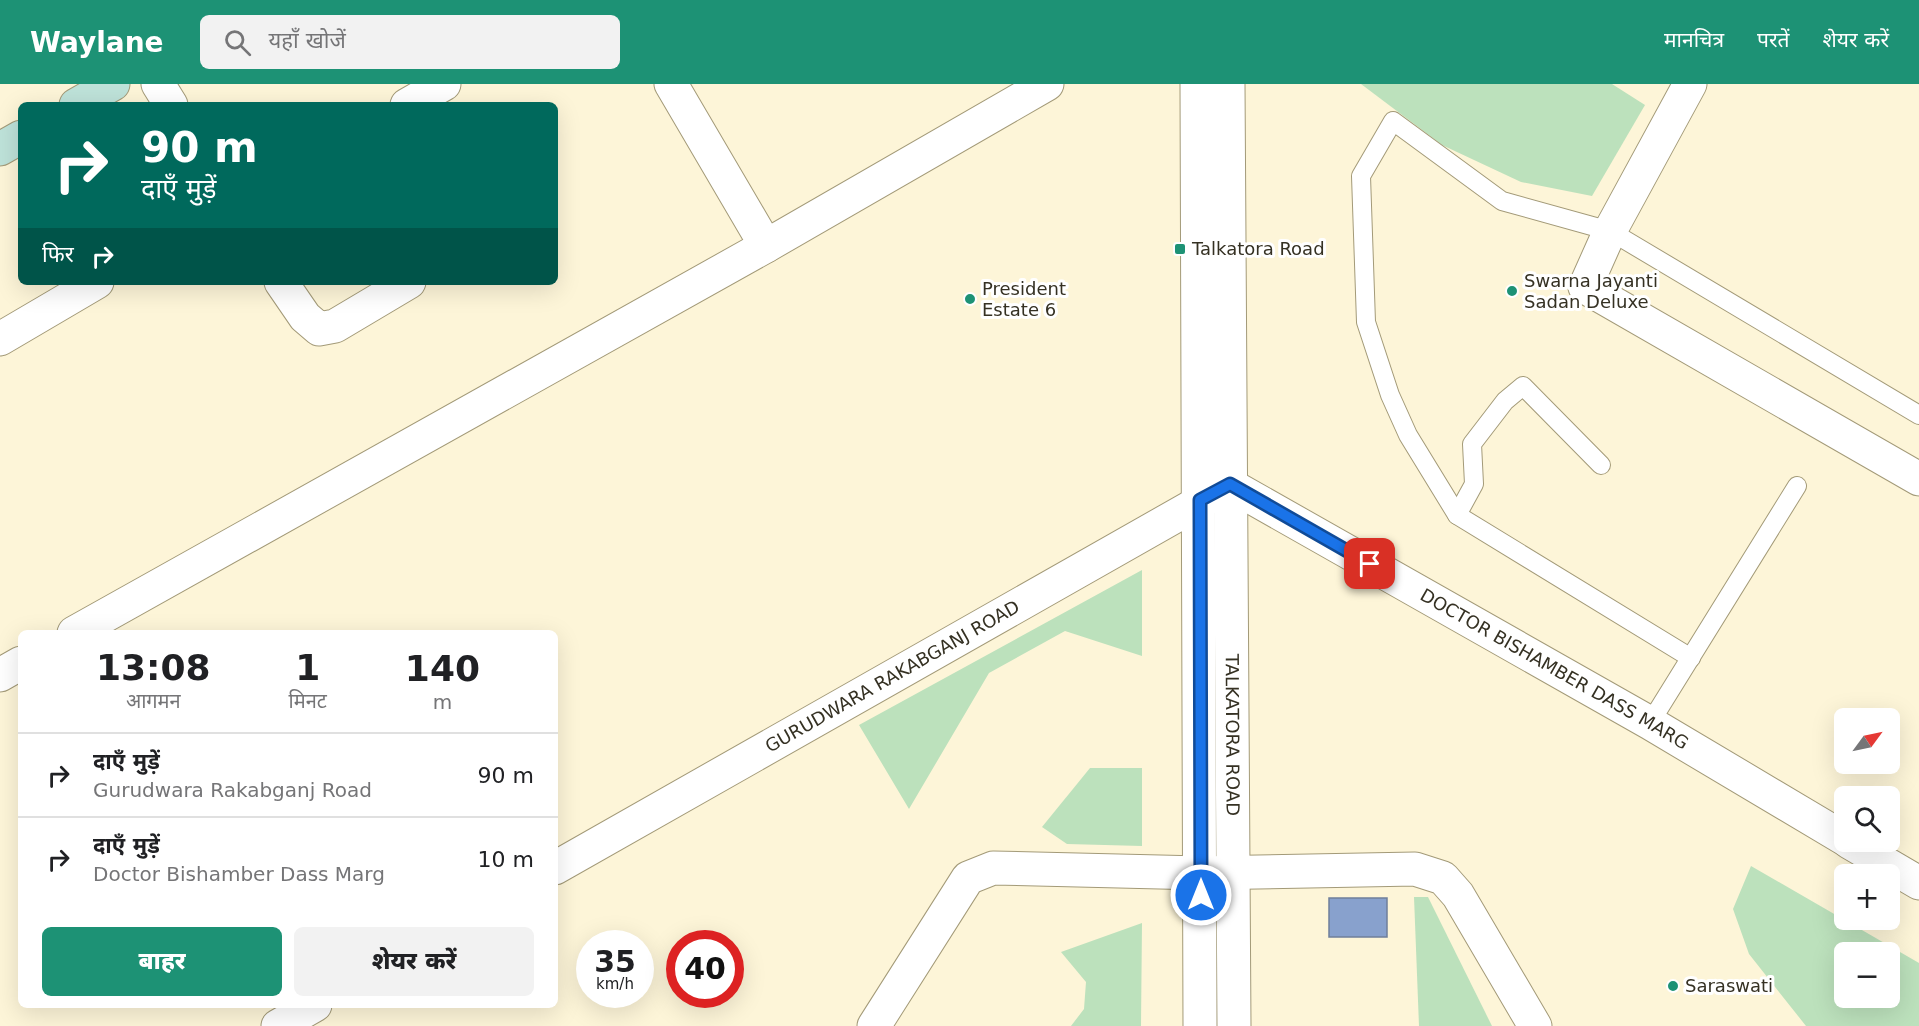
<!DOCTYPE html>
<html lang="hi">
<head>
<meta charset="utf-8">
<style>
	:root { --surface:#fff; --page:#f2f2f2; --text:#202124; --muted:#757577; --line:#e0e0e0; --accent:#1d9275 }
	body { margin:0; font-family:"DejaVu Sans","Noto Sans Devanagari",sans-serif; background:var(--page); color:var(--text); height:100vh; display:flex; flex-direction:column; font-size:22px; white-space:nowrap }
	* { box-sizing:border-box; margin:0 }
	p { font-size:20px; color:var(--muted) }
	.icon { flex:none; width:33px; height:33px; fill:none; stroke:currentColor; stroke-width:2; stroke-linecap:round; stroke-linejoin:round }
	.map { position:relative; flex:1; overflow:hidden }
	.details { position:absolute; left:18px; top:546px; width:540px; height:378px; display:flex; flex-direction:column; background:var(--surface); border-radius:9px; box-shadow:0 6px 24px #0002 }
	.details>* { flex:none }
	.banner { position:absolute; left:18px; top:18px; width:540px; height:183px; border-radius:9px; box-shadow:0 6px 24px #0002; background:#00695c; color:#fff; overflow:hidden }
	.needle { width:39px; rotate:57deg }
	.buttons { position:absolute; left:1834px; top:624px; display:grid; gap:12px }
	.buttons a { display:grid; place-items:center; width:66px; height:66px; border-radius:9px; background:var(--surface); box-shadow:0 6px 24px #0002; font-size:30px }
	.speed { position:absolute; left:576px; top:846px; display:flex; gap:12px; font-size:30px; font-weight:700; text-align:center }
	.speed>* { display:grid; place-content:center; width:78px; height:78px; border-radius:50%; background:var(--surface); box-shadow:0 6px 24px #0002; line-height:1 }
	.speed small { font-size:15px; font-weight:400 }
	.speed .limit { border:9px solid #d22; background:#fff; color:#111 }
	.pin { position:absolute; display:grid; place-items:center; width:51px; height:51px; color:#fff; margin:-26px; border-radius:12px; box-shadow:0 3px 9px #0006 }
	.me { position:absolute; width:66px; margin:-33px; rotate:0deg; stroke-linejoin:round; filter:drop-shadow(0 0 4px #0008) }
	.turn { display:flex; align-items:center; gap:21px; height:126px; padding:0 24px; font-size:27px }
	.turn .icon { width:78px; height:78px; stroke-width:2.5 }
	.turn b { display:block; font-size:42px; line-height:51px }
	.then { display:flex; align-items:center; height:57px; padding:0 24px; background:#0003; gap:12px; font-size:22px }
	.eta { display:flex; justify-content:space-evenly; align-items:center; height:102px; text-align:center }
	.eta b { font-size:36px; font-weight:800; line-height:42px }
	.button { display:flex; gap:12px; margin-top:auto; padding:12px 24px }
	.button a { flex:1; height:69px; border-radius:9px; background:var(--accent); color:#fff; font-size:24px; font-weight:800; line-height:69px; text-align:center }
	.button a+a { background:var(--page); color:var(--text) }
	ul { padding:0; list-style:none }
	li { display:flex; align-items:center; gap:18px; height:84px; padding:0 24px; border-top:2px solid var(--line) }
	li div { flex:1 }
	li b { display:block; font-size:22px }
	li em { font-style:normal }
	header { display:flex; align-items:center; gap:36px; box-sizing:border-box; height:84px; padding:0 30px; background:var(--accent); color:#fff }
	header strong { font-size:28px }
	nav { display:flex; gap:33px; margin-inline-start:auto; font-size:21px }
	.search { width:420px; height:54px; background:var(--page); display:flex; align-items:center; gap:15px; box-sizing:border-box; padding:0 21px; border-radius:9px; color:var(--muted); font-size:22px }
	.map>svg:first-child { display:block }
	.green { fill:#bce1bc; fill-rule:evenodd }
	.water { fill:#88a1cd; stroke:#6f7f9a; stroke-width:1.5 }
	.lines { fill:none; stroke-linecap:round; stroke-linejoin:round }
	.service-casing { stroke:#a39a78; stroke-width:20 }
	.minor-casing { stroke:#a39a78; stroke-width:35 }
	.tertiary-casing { stroke:#a39a78; stroke-width:35 }
	.secondary-casing { stroke:#a39a78; stroke-width:35 }
	.service { stroke:#fff; stroke-width:18 }
	.minor { stroke:#fff; stroke-width:33 }
	.tertiary { stroke:#fff; stroke-width:33 }
	.secondary { stroke:#bee2d9; stroke-width:33 }
	.route-casing { stroke:#114b97; stroke-width:15 }
	.route { stroke:#1a73e8; stroke-width:10 }
	.poi-dot { fill:#1d9275; stroke:#fff; stroke-width:2 }
	.labels { text-anchor:middle; stroke-width:6; stroke-linejoin:round; paint-order:stroke }
	.poi-label { font-size:18px; fill:#353123; stroke:#fff; text-anchor:start }
	.street-label { font-size:18px; fill:#353123; stroke:#fff }
</style>
</head>
<body>
<header>
<strong>Waylane</strong>
<div class="search"><svg class="icon" aria-label="search" viewBox="0 0 24 24"><circle cx="10" cy="10" r="6"/><path d="M15 15l6 6"/></svg>यहाँ खोजें</div>
<nav><a>मानचित्र</a><a>परतें</a><a>शेयर करें</a></nav>
</header>
<div class="map">
<svg width="1919" height="942" viewBox="0 0 1919 942">
	<rect width="100%" height="100%" fill="#fdf5d8"/>
	<!-- green -->
	<g class="green">
		<polygon points="1361,0 1612,0 1645,21 1592,112 1521,98 1442,61"/>
		<polygon points="1142,486 1142,572 1065,547 989,589 909,725 859,641"/>
		<polygon points="1090,684 1142,684 1142,762 1067,760 1042,743"/>
		<path d="M1751,782L1919,879V942H1806L1749,870L1733,825ZM1845,868H1890V914H1845Z"/>
		<polygon points="1414,813 1428,813 1492,942 1419,942"/>
		<polygon points="1142,839 1141,942 1071,942 1084,925 1086,898 1061,868"/>
	</g>
	<!-- water -->
	<rect class="water" x="1329" y="814" width="58" height="39"/>
	<g class="lines">
		<!-- service casing -->
		<g class="service-casing">
			<g id="service">
				<polyline points="1457,431 1474,400 1472,360 1505,317 1523,302 1601,381"/>
				<polyline points="1691,574 1457,431 1408,351 1390,311 1366,238 1361,92 1393,37 1502,117 1610,147 1919,331"/>
				<polyline points="1650,639 1797,402"/>
			</g>
		</g>
		<!-- minor casing -->
		<g class="minor-casing">
			<g id="minor">
				<polyline points="158,0 171,21"/>
				<polyline points="671,0 766,162"/>
				<polyline points="1690,0 1610,147 1585,203 1919,395"/>
				<polyline points="407,21 444,0"/>
				<polyline points="281,198 305,233 319,245 335,242 409,198"/>
				<polyline points="0,255 97,198"/>
				<polyline points="74,549 766,162 1047,0"/>
				<polyline points="0,591 21,579"/>
				<polyline points="1849,758 1919,799"/>
				<path id="s1" d="M555,784L1230,401L1650,639L1845,755"/>
				<polyline points="278,942 315,921"/>
				<polyline points="874,942 968,794 993,784 1201,789 1415,785 1443,794 1458,811 1535,942"/>
			</g>
		</g>
		<!-- tertiary casing -->
		<g class="tertiary-casing">
			<g id="tertiary">
				<polyline points="1197,0 1200,942"/>
				<path id="s2" d="M1228,0L1234,942"/>
			</g>
		</g>
		<!-- secondary casing -->
		<g class="secondary-casing">
			<g id="secondary">
				<polyline points="76,21 113,0"/>
				<polyline points="0,65 21,53"/>
			</g>
		</g>
		<!-- service -->
		<use href="#service" class="service"/>
		<!-- minor -->
		<use href="#minor" class="minor"/>
		<!-- tertiary -->
		<use href="#tertiary" class="tertiary"/>
		<!-- secondary -->
		<use href="#secondary" class="secondary"/>
	</g>
	<g class="lines">
		<!-- route casing -->
		<g class="route-casing">
			<polyline id="route" points="1201,811 1200,416 1230,400 1370,480"/>
		</g>
		<!-- route -->
		<use href="#route" class="route"/>
	</g>
	<!-- markers -->
	<g class="poi-dot">
		<rect x="1174" y="159" width="12" height="12" rx="3"/>
		<circle cx="1512" cy="207" r="6"/>
		<circle cx="970" cy="215" r="6"/>
		<circle cx="1673" cy="902" r="6"/>
	</g>
	<g class="labels">
		<!-- poi labels -->
		<g class="poi-label">
			<text x="1192" y="171">Talkatora Road</text>
			<text x="1524" y="203">Swarna Jayanti<tspan x="1524" dy="21">Sadan Deluxe</tspan></text>
			<text x="982" y="211">President<tspan x="982" dy="21">Estate 6</tspan></text>
			<text x="1685" y="908">Saraswati</text>
		</g>
		<!-- street labels -->
		<g class="street-label">
			<text dy="6" stroke="none"><textPath href="#s1" startOffset="1149">DOCTOR BISHAMBER DASS MARG</textPath></text>
			<text dy="6" stroke="none"><textPath href="#s1" startOffset="388">GURUDWARA RAKABGANJ ROAD</textPath></text>
			<text dy="6" stroke="none"><textPath href="#s2" startOffset="651">TALKATORA ROAD</textPath></text>
		</g>
	</g>
</svg>
<div class="buttons">
<a><svg class="needle" viewBox="-14 -14 28 28"><path d="M0-13l5 13h-10z" fill="#e53935"/><path d="M0 13l5-13h-10z" fill="#757577"/></svg></a>
<a><svg class="icon" aria-label="search" viewBox="0 0 24 24"><circle cx="10" cy="10" r="6"/><path d="M15 15l6 6"/></svg></a>
<a>+</a>
<a>−</a>
</div>
<div class="speed"><div>35<small>km/h</small></div><div class="limit">40</div></div>
<div class="pin" style="left:1370px;top:480px;background:#d93025"><svg class="icon" aria-label="arrive" viewBox="0 0 24 24"><path d="M6 21V4h12l-3 4 3 4H6"/></svg></div>
<svg class="me" style="left:1201px;top:811px" viewBox="-20 -20 40 40"><circle r="17" fill="#1a73e8" stroke="#fff" stroke-width="3"/><path d="M0-11L8 9 0 5-8 9z" fill="#fff"/></svg>
<div class="banner">
<div class="turn"><svg class="icon" aria-label="right" viewBox="0 0 24 24"><path d="M7 20v-9h11M14 6l5 5-5 5"/></svg><div><b>90 m</b>दाएँ मुड़ें</div></div>
<div class="then">फिर<svg class="icon" aria-label="right" viewBox="0 0 24 24"><path d="M7 20v-9h11M14 6l5 5-5 5"/></svg></div>
</div>
<section class="details">
<div class="eta">
<div><b>13:08</b><p>आगमन</p></div>
<div><b>1</b><p>मिनट</p></div>
<div><b>140</b><p>m</p></div>
</div>
<ul>
<li><svg class="icon" aria-label="right" viewBox="0 0 24 24"><path d="M7 20v-9h11M14 6l5 5-5 5"/></svg><div><b>दाएँ मुड़ें</b><p>Gurudwara Rakabganj Road</p></div><em>90 m</em></li>
<li><svg class="icon" aria-label="right" viewBox="0 0 24 24"><path d="M7 20v-9h11M14 6l5 5-5 5"/></svg><div><b>दाएँ मुड़ें</b><p>Doctor Bishamber Dass Marg</p></div><em>10 m</em></li>
</ul>
<div class="button"><a>बाहर</a><a>शेयर करें</a></div>
</section>
</div>
</body>
</html>
